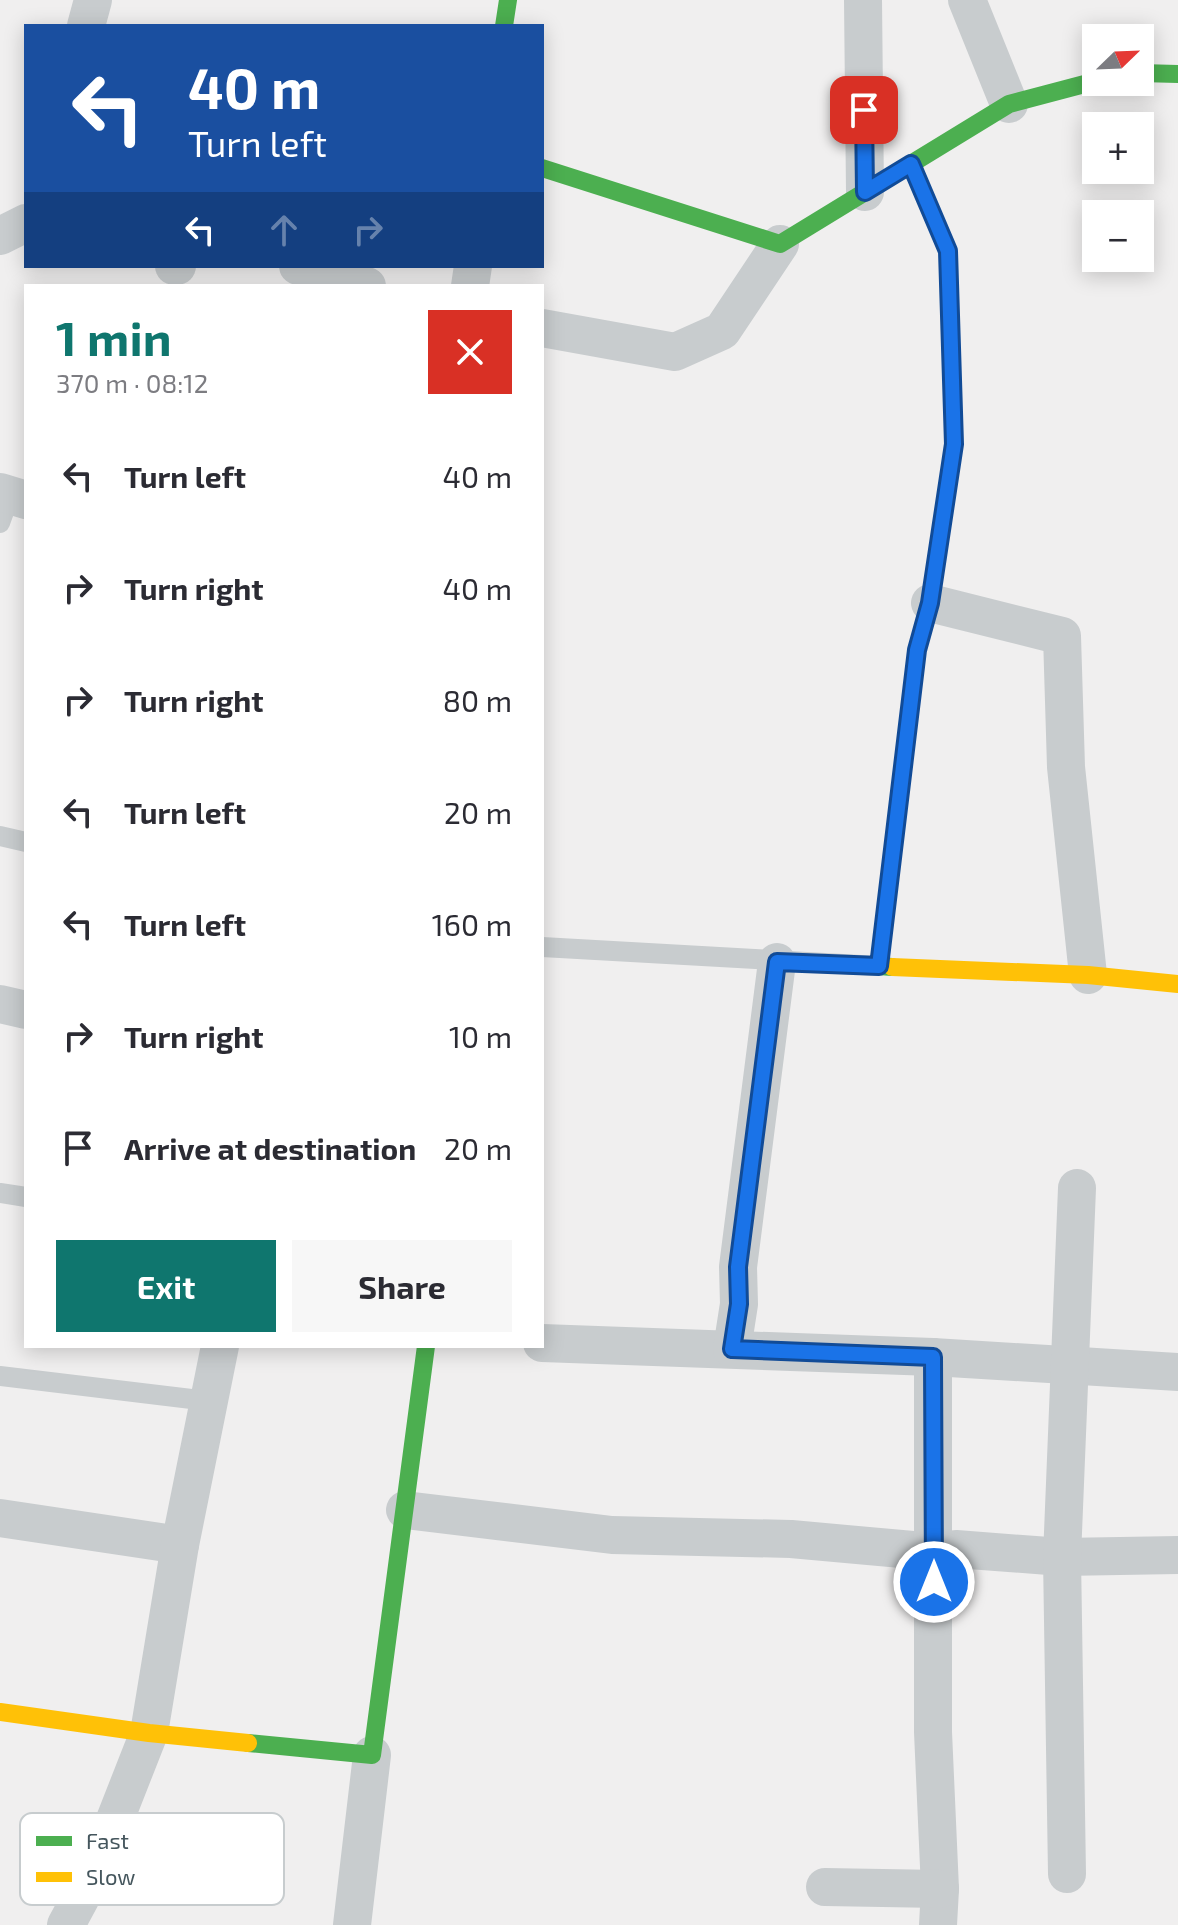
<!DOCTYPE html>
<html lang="en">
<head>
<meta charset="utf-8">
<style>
	:root { --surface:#fff; --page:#f7f7f7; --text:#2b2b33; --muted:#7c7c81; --accent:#0f766e }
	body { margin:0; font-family:"Exo 2",sans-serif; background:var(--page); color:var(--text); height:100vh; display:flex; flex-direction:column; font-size:30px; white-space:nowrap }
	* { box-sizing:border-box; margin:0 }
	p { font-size:26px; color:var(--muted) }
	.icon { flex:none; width:44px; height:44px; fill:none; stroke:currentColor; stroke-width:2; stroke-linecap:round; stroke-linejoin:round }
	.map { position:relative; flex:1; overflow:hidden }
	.side { position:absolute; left:24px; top:284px; width:520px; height:1064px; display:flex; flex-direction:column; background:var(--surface); border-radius:0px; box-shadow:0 4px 20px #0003 }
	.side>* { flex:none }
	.banner { position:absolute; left:24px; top:24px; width:520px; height:244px; border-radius:0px; box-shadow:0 4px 20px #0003; background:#1a4fa0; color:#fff; overflow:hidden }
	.needle { width:52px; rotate:67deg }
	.buttons { position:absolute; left:1082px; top:24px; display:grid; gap:16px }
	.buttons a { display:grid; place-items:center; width:72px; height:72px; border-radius:0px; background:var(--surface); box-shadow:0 4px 20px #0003; font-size:40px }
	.pin { position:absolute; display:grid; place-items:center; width:68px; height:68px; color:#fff; margin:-34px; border-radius:16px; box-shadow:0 4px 12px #0006 }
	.me { position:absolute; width:88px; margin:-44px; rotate:0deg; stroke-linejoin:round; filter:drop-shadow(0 0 6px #0008) }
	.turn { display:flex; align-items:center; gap:28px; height:168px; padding:0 32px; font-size:36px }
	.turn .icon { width:104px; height:104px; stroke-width:2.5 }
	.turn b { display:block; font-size:56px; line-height:68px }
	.lanes { display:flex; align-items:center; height:76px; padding:0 32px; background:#0003; justify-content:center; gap:40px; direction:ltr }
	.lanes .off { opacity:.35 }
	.round { display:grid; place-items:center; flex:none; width:84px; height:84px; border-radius:0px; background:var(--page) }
	.overview { display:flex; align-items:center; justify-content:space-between; height:136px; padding:0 32px }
	h1 { font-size:48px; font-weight:700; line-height:60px; color:var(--accent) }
	.primary-button { display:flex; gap:16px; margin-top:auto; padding:16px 32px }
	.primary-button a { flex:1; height:92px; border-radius:0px; background:var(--accent); color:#fff; font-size:32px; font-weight:700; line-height:92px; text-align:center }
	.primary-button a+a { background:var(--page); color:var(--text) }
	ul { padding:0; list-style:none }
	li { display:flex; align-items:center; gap:24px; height:112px; padding:0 32px }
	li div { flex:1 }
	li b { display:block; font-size:30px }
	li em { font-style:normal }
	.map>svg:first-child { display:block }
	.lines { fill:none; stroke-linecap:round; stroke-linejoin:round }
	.lane { stroke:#c8ccce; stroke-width:20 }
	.street { stroke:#c8ccce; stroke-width:38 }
	.fast { stroke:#4caf50; stroke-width:18 }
	.slow { stroke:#ffc107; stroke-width:18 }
	.route-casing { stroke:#114b97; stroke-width:20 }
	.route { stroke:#1a73e8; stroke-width:14 }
	.key { fill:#fff; stroke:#c7ccce; stroke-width:2 }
	.key-label { font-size:22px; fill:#45565d }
</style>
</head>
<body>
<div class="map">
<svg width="1178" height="1925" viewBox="0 0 1178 1925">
	<rect width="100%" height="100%" fill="#f0efef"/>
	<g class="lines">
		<!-- lane -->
		<g class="lane">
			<polyline points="0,523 10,495"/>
			<polyline points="0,836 26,842"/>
			<polyline points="542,947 879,966"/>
			<polyline points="0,1193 26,1197"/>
			<polyline points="0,1376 208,1401"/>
		</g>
		<!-- street -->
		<g class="street">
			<polyline points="863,0 865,192"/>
			<polyline points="967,0 1009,104"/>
			<polyline points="86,26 93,0"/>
			<polyline points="0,236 26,223"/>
			<polyline points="174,266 177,266"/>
			<polyline points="298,266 367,286"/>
			<polyline points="470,286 473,266"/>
			<polyline points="542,328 675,352 722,331 780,244"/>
			<polyline points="0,492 26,500"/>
			<polyline points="930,603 1062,636 1066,767 1088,975"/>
			<polyline points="0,1004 26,1010"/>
			<polyline points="542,1343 933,1357 1178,1372"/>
			<polyline points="732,1349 739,1304 738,1267 777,962"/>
			<polyline points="933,1357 933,1732 940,1889 938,1925"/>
			<polyline points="405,1510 612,1535 791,1539 935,1552 956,1549 1062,1557 1178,1555"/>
			<polyline points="0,1518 180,1545"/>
			<polyline points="1067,1874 1062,1557 1077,1188"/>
			<polyline points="825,1887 940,1889"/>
			<polyline points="66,1925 94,1873 149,1733 180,1545 220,1346"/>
			<polyline points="352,1925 372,1755"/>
		</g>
		<!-- fast -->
		<g class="fast">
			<polyline points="504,26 508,0"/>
			<polyline points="1140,73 1178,74"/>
			<polyline points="542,168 780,244 1009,104 1096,81"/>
			<polyline points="892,967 879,966 917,650 930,603 954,444 948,251 911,164"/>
			<polyline points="248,1743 372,1755 426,1346"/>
		</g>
		<!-- slow -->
		<g class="slow">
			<polyline points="892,967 1088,975 1178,984"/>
			<polyline points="0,1712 149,1733 248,1743"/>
		</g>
	</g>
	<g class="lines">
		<!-- route casing -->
		<g class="route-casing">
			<polyline id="route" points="864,110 865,192 911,164 948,251 954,444 930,603 917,650 879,966 777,962 738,1267 739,1304 732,1349 933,1357 934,1582"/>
		</g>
		<!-- route -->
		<use href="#route" class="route"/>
	</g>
	<!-- legend -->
	<rect x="20" y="1813" width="264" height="92" rx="12" class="key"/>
	<rect x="36" y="1836" width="36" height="10" fill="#4caf50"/>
	<rect x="36" y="1872" width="36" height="10" fill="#ffc107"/>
	<g class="key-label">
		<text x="86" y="1849">Fast</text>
		<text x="86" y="1885">Slow</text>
	</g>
</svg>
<div class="buttons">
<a><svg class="needle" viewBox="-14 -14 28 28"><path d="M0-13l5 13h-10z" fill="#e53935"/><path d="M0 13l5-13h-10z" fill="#7c7c81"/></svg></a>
<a>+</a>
<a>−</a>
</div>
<div class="pin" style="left:864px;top:110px;background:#d93025"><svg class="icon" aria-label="arrive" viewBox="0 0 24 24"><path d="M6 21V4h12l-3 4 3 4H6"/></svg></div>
<svg class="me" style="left:934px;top:1582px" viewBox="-20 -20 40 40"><circle r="17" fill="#1a73e8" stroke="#fff" stroke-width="3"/><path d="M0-11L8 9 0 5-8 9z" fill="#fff"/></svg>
<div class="banner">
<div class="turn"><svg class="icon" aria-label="left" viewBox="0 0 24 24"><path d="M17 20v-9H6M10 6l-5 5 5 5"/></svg><div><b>40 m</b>Turn left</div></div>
<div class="lanes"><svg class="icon" aria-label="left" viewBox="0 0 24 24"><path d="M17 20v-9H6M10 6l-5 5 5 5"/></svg><svg class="icon off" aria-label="ahead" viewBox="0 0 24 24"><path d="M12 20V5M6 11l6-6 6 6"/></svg><svg class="icon off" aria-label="right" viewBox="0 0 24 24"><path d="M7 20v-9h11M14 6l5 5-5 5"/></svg></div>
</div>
<section class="side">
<div class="overview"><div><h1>1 min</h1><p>370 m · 08:12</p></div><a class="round" style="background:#d93025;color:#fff"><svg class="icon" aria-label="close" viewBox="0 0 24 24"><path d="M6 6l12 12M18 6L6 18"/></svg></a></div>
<ul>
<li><svg class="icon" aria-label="left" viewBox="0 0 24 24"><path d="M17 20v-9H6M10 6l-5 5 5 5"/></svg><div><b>Turn left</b></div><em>40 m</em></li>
<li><svg class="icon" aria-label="right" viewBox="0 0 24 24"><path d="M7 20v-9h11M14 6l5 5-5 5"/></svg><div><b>Turn right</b></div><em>40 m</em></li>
<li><svg class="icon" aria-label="right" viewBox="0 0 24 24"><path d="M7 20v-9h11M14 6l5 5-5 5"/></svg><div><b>Turn right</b></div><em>80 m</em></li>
<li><svg class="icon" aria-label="left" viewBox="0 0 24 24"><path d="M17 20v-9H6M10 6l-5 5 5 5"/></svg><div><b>Turn left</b></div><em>20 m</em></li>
<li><svg class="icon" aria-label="left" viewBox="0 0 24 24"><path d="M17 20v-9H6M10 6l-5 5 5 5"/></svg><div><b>Turn left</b></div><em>160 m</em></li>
<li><svg class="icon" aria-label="right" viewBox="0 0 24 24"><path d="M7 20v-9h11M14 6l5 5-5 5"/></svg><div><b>Turn right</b></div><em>10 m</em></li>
<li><svg class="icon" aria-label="arrive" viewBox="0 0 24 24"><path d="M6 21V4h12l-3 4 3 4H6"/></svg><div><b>Arrive at destination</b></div><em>20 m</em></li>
</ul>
<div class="primary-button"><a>Exit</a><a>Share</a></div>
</section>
</div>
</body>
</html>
